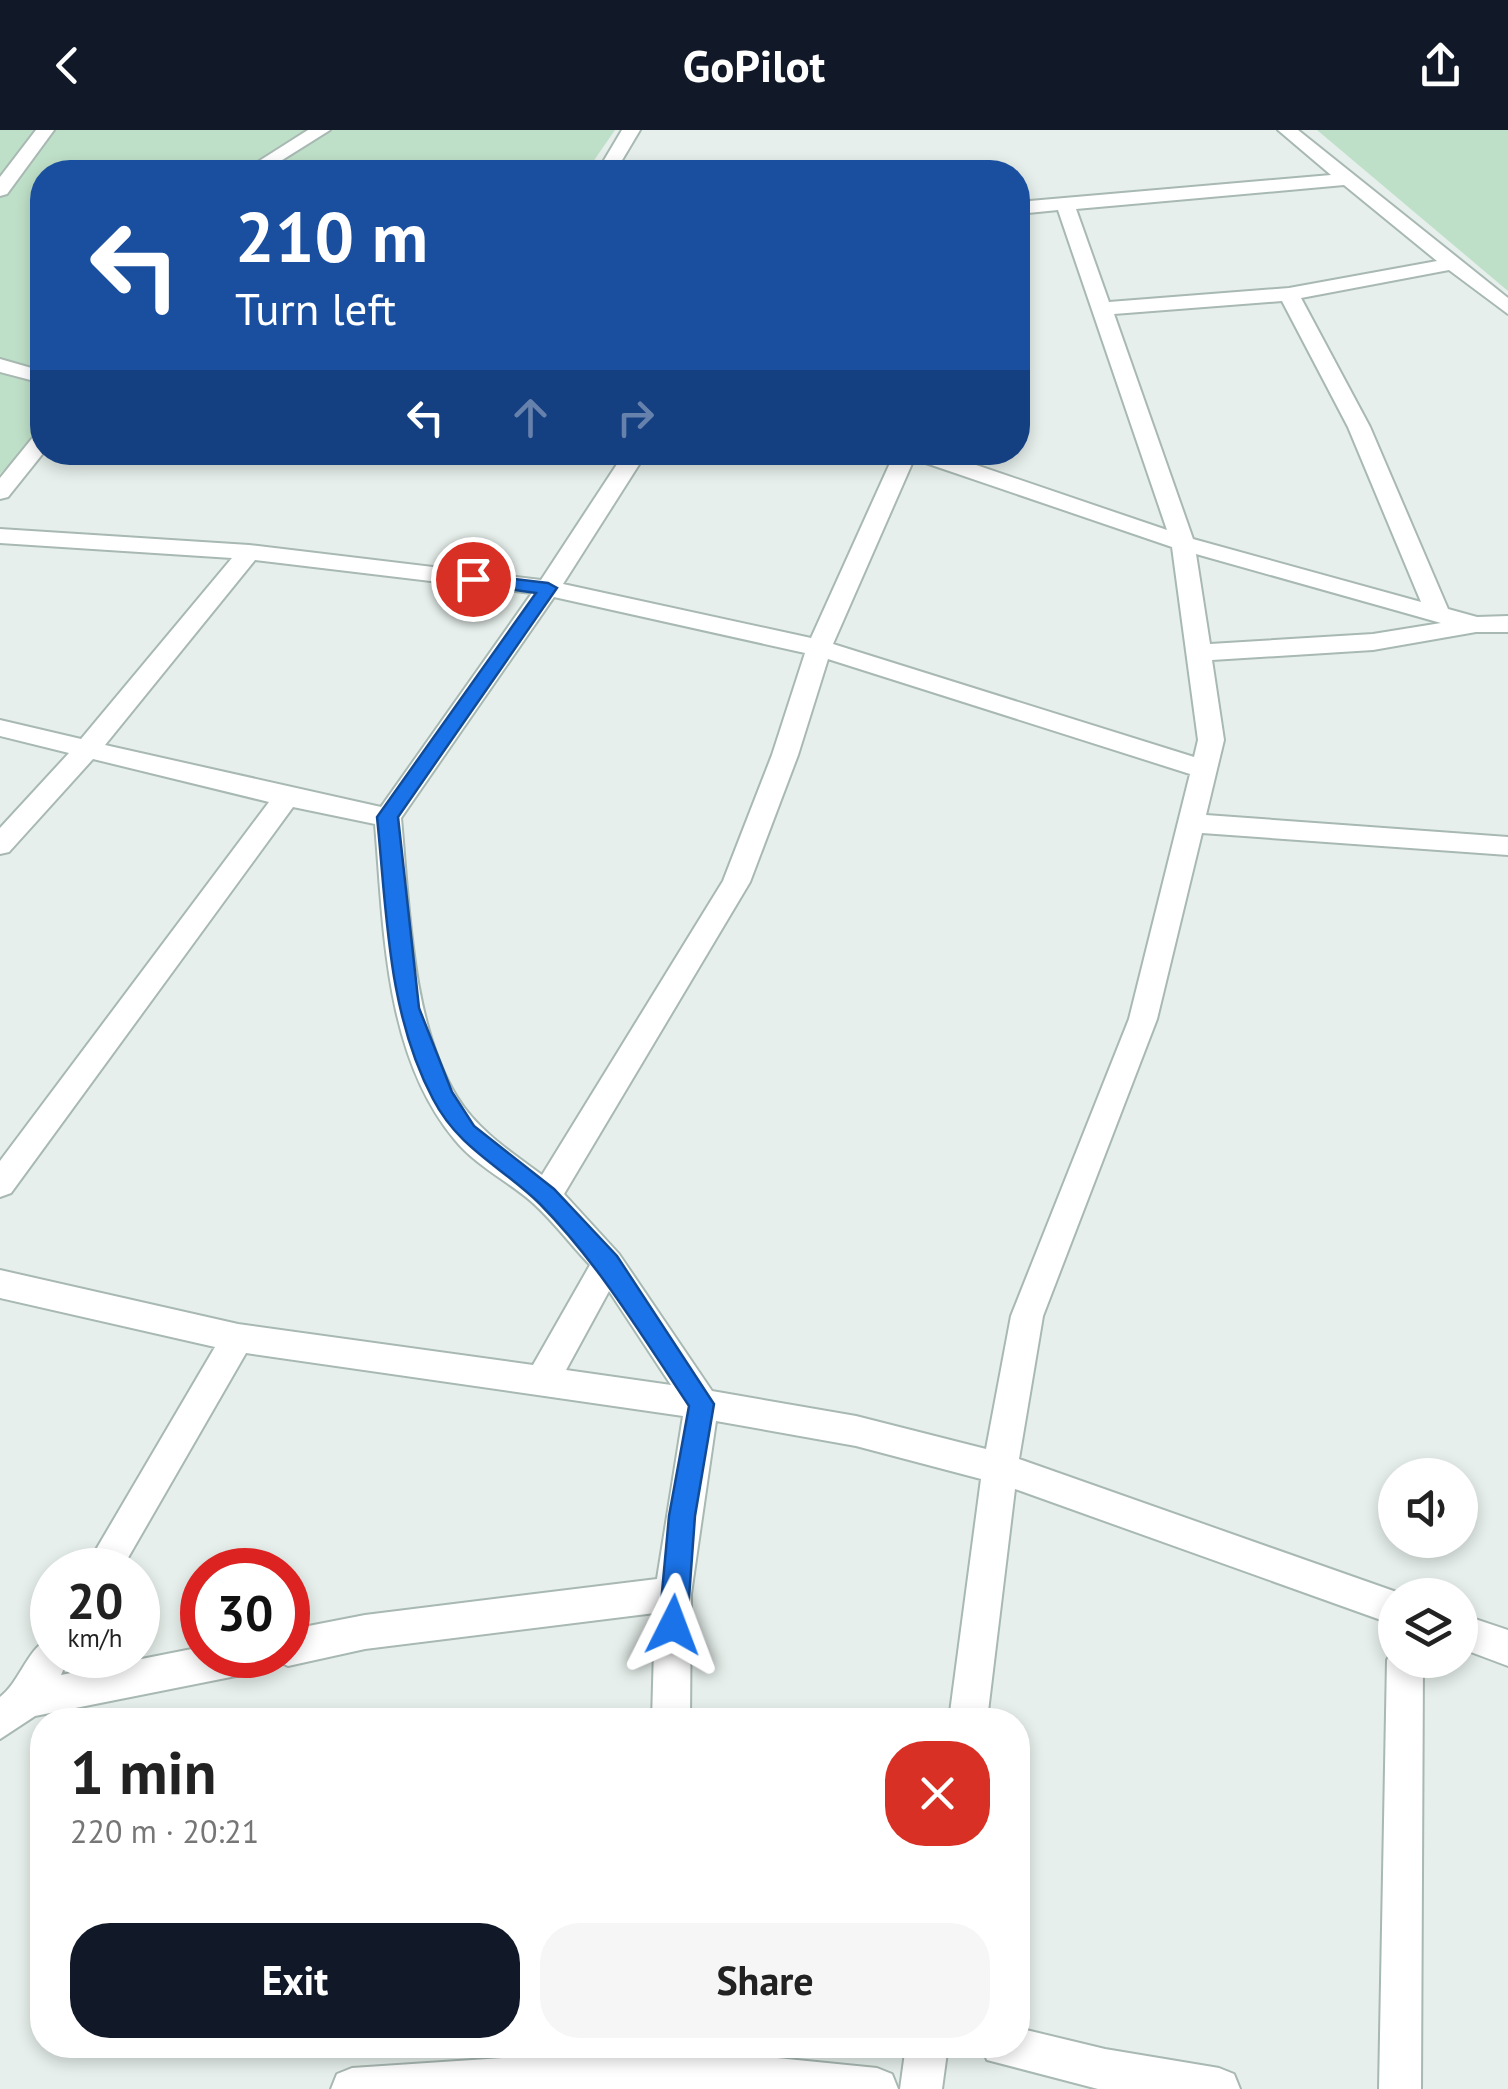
<!DOCTYPE html>
<html lang="en">
<head>
<meta charset="utf-8">
<style>
	:root { --surface:#fff; --page:#f6f6f6; --text:#222; --muted:#767676; --accent:#111827 }
	body { margin:0; font-family:"PT Sans",sans-serif; background:var(--page); color:var(--text); height:100vh; display:flex; flex-direction:column; font-size:38px; white-space:nowrap }
	* { box-sizing:border-box; margin:0 }
	p { font-size:32px; color:var(--muted) }
	.icon { flex:none; width:55px; height:55px; fill:none; stroke:currentColor; stroke-width:2; stroke-linecap:round; stroke-linejoin:round }
	.map { position:relative; flex:1; overflow:hidden }
	.panel { position:absolute; left:30px; top:1578px; width:1000px; height:350px; display:flex; flex-direction:column; background:var(--surface); border-radius:40px; box-shadow:0 5px 15px #0003 }
	.panel>* { flex:none }
	.banner { position:absolute; left:30px; top:30px; width:1000px; height:305px; border-radius:40px; box-shadow:0 5px 15px #0003; background:#1a4fa0; color:#fff; overflow:hidden }
	.controls { position:absolute; left:1378px; top:1328px; display:grid; gap:20px }
	.controls a { display:grid; place-items:center; width:100px; height:100px; border-radius:50%; background:var(--surface); box-shadow:0 5px 15px #0003; font-size:50px }
	.speed { position:absolute; left:30px; top:1418px; display:flex; gap:20px; font-size:50px; font-weight:700; text-align:center }
	.speed>* { display:grid; place-content:center; width:130px; height:130px; border-radius:50%; background:var(--surface); box-shadow:0 5px 15px #0003; line-height:1 }
	.speed small { font-size:25px; font-weight:400 }
	.speed .limit { border:15px solid #d22; background:#fff; color:#111 }
	.pin { position:absolute; display:grid; place-items:center; width:85px; height:85px; color:#fff; margin:-42px; border:5px solid #fff; border-radius:50%; box-shadow:0 2px 10px #0007 }
	.me { position:absolute; width:110px; margin:-55px; rotate:3deg; stroke-linejoin:round; filter:drop-shadow(0 0 8px #0008) }
	.turn { display:flex; align-items:center; gap:35px; height:210px; padding:0 40px; font-size:45px }
	.turn .icon { width:130px; height:130px; stroke-width:2.5 }
	.turn b { display:block; font-size:70px; line-height:85px }
	.lanes { display:flex; align-items:center; height:95px; padding:0 40px; background:#0003; justify-content:center; gap:50px; direction:ltr }
	.lanes .off { opacity:.35 }
	.round { display:grid; place-items:center; flex:none; width:105px; height:105px; border-radius:40px; background:var(--page) }
	.headline { display:flex; align-items:center; justify-content:space-between; height:170px; padding:0 40px }
	h1 { font-size:60px; font-weight:700; line-height:75px }
	.action { display:flex; gap:20px; margin-top:auto; padding:20px 40px }
	.action a { flex:1; height:115px; border-radius:40px; background:var(--accent); color:#fff; font-size:40px; font-weight:700; line-height:115px; text-align:center }
	.action a+a { background:var(--page); color:var(--text) }
	header { display:flex; justify-content:space-between; align-items:center; height:130px; padding:0 40px; background:var(--accent); color:#fff; font-size:45px; font-weight:700 }
	.map>svg:first-child { display:block }
	.green { fill:#bfe0c8 }
	.lines { fill:none; stroke-linecap:round; stroke-linejoin:round }
	.street-casing { stroke:#a8b8b2; stroke-width:4 }
	.street { fill:#fff; fill-rule:evenodd }
	.route { fill:#1a73e8; stroke:#114b97; stroke-width:2.5 }
</style>
</head>
<body>
<header><svg class="icon" aria-label="back" viewBox="0 0 24 24"><path d="M15 5l-7 7 7 7"/></svg>GoPilot<svg class="icon" aria-label="share" viewBox="0 0 24 24"><path d="M12 15V3M7 8l5-5 5 5M5 13v7h14v-7"/></svg></header>
<div class="map">
<svg width="1508" height="1959" viewBox="0 0 1508 1959">
	<rect width="100%" height="100%" fill="#e6efeb"/>
	<!-- green -->
	<g class="green">
		<polygon points="0,0 615,0 586,42 42,42 42,301 0,344"/>
		<polygon points="1317,0 1508,0 1508,161"/>
	</g>
	<g class="lines">
		<!-- street casing -->
		<g class="street-casing">
			<g id="street">
				<polygon points="36,0 54,0 7,64 0,66 0,47"/>
				<polygon points="308,0 330,0 263,42 242,42"/>
				<polygon points="622,0 640,0 615,42 597,42"/>
				<path d="M1278,0H1298L1508,168V184L1449,140L1301,168L1370,297L1448,479L1477,487L1508,486V502H1476L1373,520L1212,530L1224,610L1206,685L1508,707V725L1202,703L1157,889L1043,1186L1019,1329L1405,1465H1395V1495L1015,1359L987,1590H949L981,1349L856,1316L716,1291L691,1464L690,1590H652L655,1483L365,1519L288,1536L275,1530L273,1525H288V1500L365,1485L657,1449L683,1286L246,1223L121,1440H84L215,1217L0,1168V1140L238,1194L533,1235L590,1135C571,1115 553,1091 533,1073C508,1051 476,1036 455,1010C384,925 384,799 375,694L293,677L11,1063L0,1067V1031L269,672L93,629L9,722L0,724V698L69,623L0,606V590L81,609L232,428L0,413V399L249,415L541,450L625,322H647L563,454L811,508L895,322H938L1167,400L1058,80L1018,84V72L1331,45ZM1344,55L1437,131L1289,158L1109,172L1076,79ZM1282,171L1348,297L1421,472L1193,409L1114,184ZM914,329L1172,417L1198,610L1194,627L833,514ZM1196,424L1441,493L1373,504L1210,514ZM255,430L532,463L381,677L105,615ZM554,467L805,523L772,625L723,751L542,1045C511,1022 478,1001 457,967C411,893 409,773 401,688ZM828,529L1190,644L1129,889L1011,1186L986,1319L856,1286L712,1261L619,1124L564,1064L750,752L798,625ZM609,1161L671,1255L566,1240Z"/>
				<polygon points="0,229 42,241 42,253 0,242"/>
				<polygon points="42,304 44,322 8,367 0,369 0,348 34,306"/>
				<polygon points="1460,1484 1508,1500 1508,1536 1460,1518"/>
				<path d="M52,1507V1525H70L61,1545L202,1517V1525H269L264,1537L251,1543L35,1586L0,1609V1567C21,1551 27,1517 52,1507Z"/>
				<polygon points="1395,1516 1395,1530 1423,1530 1421,1959 1379,1959 1387,1530"/>
				<polygon points="1018,1898 1105,1919 1219,1938 1234,1944 1240,1959 1098,1959 987,1930 981,1915 1018,1915"/>
				<polygon points="906,1915 948,1915 942,1959 900,1959"/>
				<polygon points="666,1917 877,1938 892,1944 898,1959 331,1959 337,1944 352,1938"/>
			</g>
		</g>
		<!-- street -->
		<use href="#street" class="street"/>
	</g>
	<!-- route -->
	<path class="route" d="M473,444L548,453L557,458L398,687L419,878L452,962L474,996L554,1059L617,1126L714,1274L695,1386L687,1495L683,1504L673,1508L663,1504L659,1495L669,1386L689,1276C642,1206 599,1134 540,1074C501,1036 459,1019 433,969C387,882 387,782 377,687L536,463L467,453V445Z"/>
</svg>
<div class="controls">
<a><svg class="icon" aria-label="sound" viewBox="0 0 24 24"><path d="M4 9h4l5-4v14l-5-4H4zM17 9q2 3 0 6"/></svg></a>
<a><svg class="icon" aria-label="layers" viewBox="0 0 24 24"><path d="M12 4l9 5-9 5-9-5zM3 14l9 5 9-5"/></svg></a>
</div>
<div class="speed"><div>20<small>km/h</small></div><div class="limit">30</div></div>
<div class="pin" style="left:473px;top:449px;background:#d93025"><svg class="icon" aria-label="arrive" viewBox="0 0 24 24"><path d="M6 21V4h12l-3 4 3 4H6"/></svg></div>
<svg class="me" style="left:673px;top:1495px" viewBox="-20 -20 40 40"><path d="M0-17L14 15 0 8-14 15z" fill="#1a73e8" stroke="#fff" stroke-width="4"/></svg>
<div class="banner">
<div class="turn"><svg class="icon" aria-label="left" viewBox="0 0 24 24"><path d="M17 20v-9H6M10 6l-5 5 5 5"/></svg><div><b>210 m</b>Turn left</div></div>
<div class="lanes"><svg class="icon" aria-label="left" viewBox="0 0 24 24"><path d="M17 20v-9H6M10 6l-5 5 5 5"/></svg><svg class="icon off" aria-label="ahead" viewBox="0 0 24 24"><path d="M12 20V5M6 11l6-6 6 6"/></svg><svg class="icon off" aria-label="right" viewBox="0 0 24 24"><path d="M7 20v-9h11M14 6l5 5-5 5"/></svg></div>
</div>
<section class="panel">
<div class="headline"><div><h1>1 min</h1><p>220 m · 20:21</p></div><a class="round" style="background:#d93025;color:#fff"><svg class="icon" aria-label="close" viewBox="0 0 24 24"><path d="M6 6l12 12M18 6L6 18"/></svg></a></div>
<div class="action"><a>Exit</a><a>Share</a></div>
</section>
</div>
</body>
</html>
